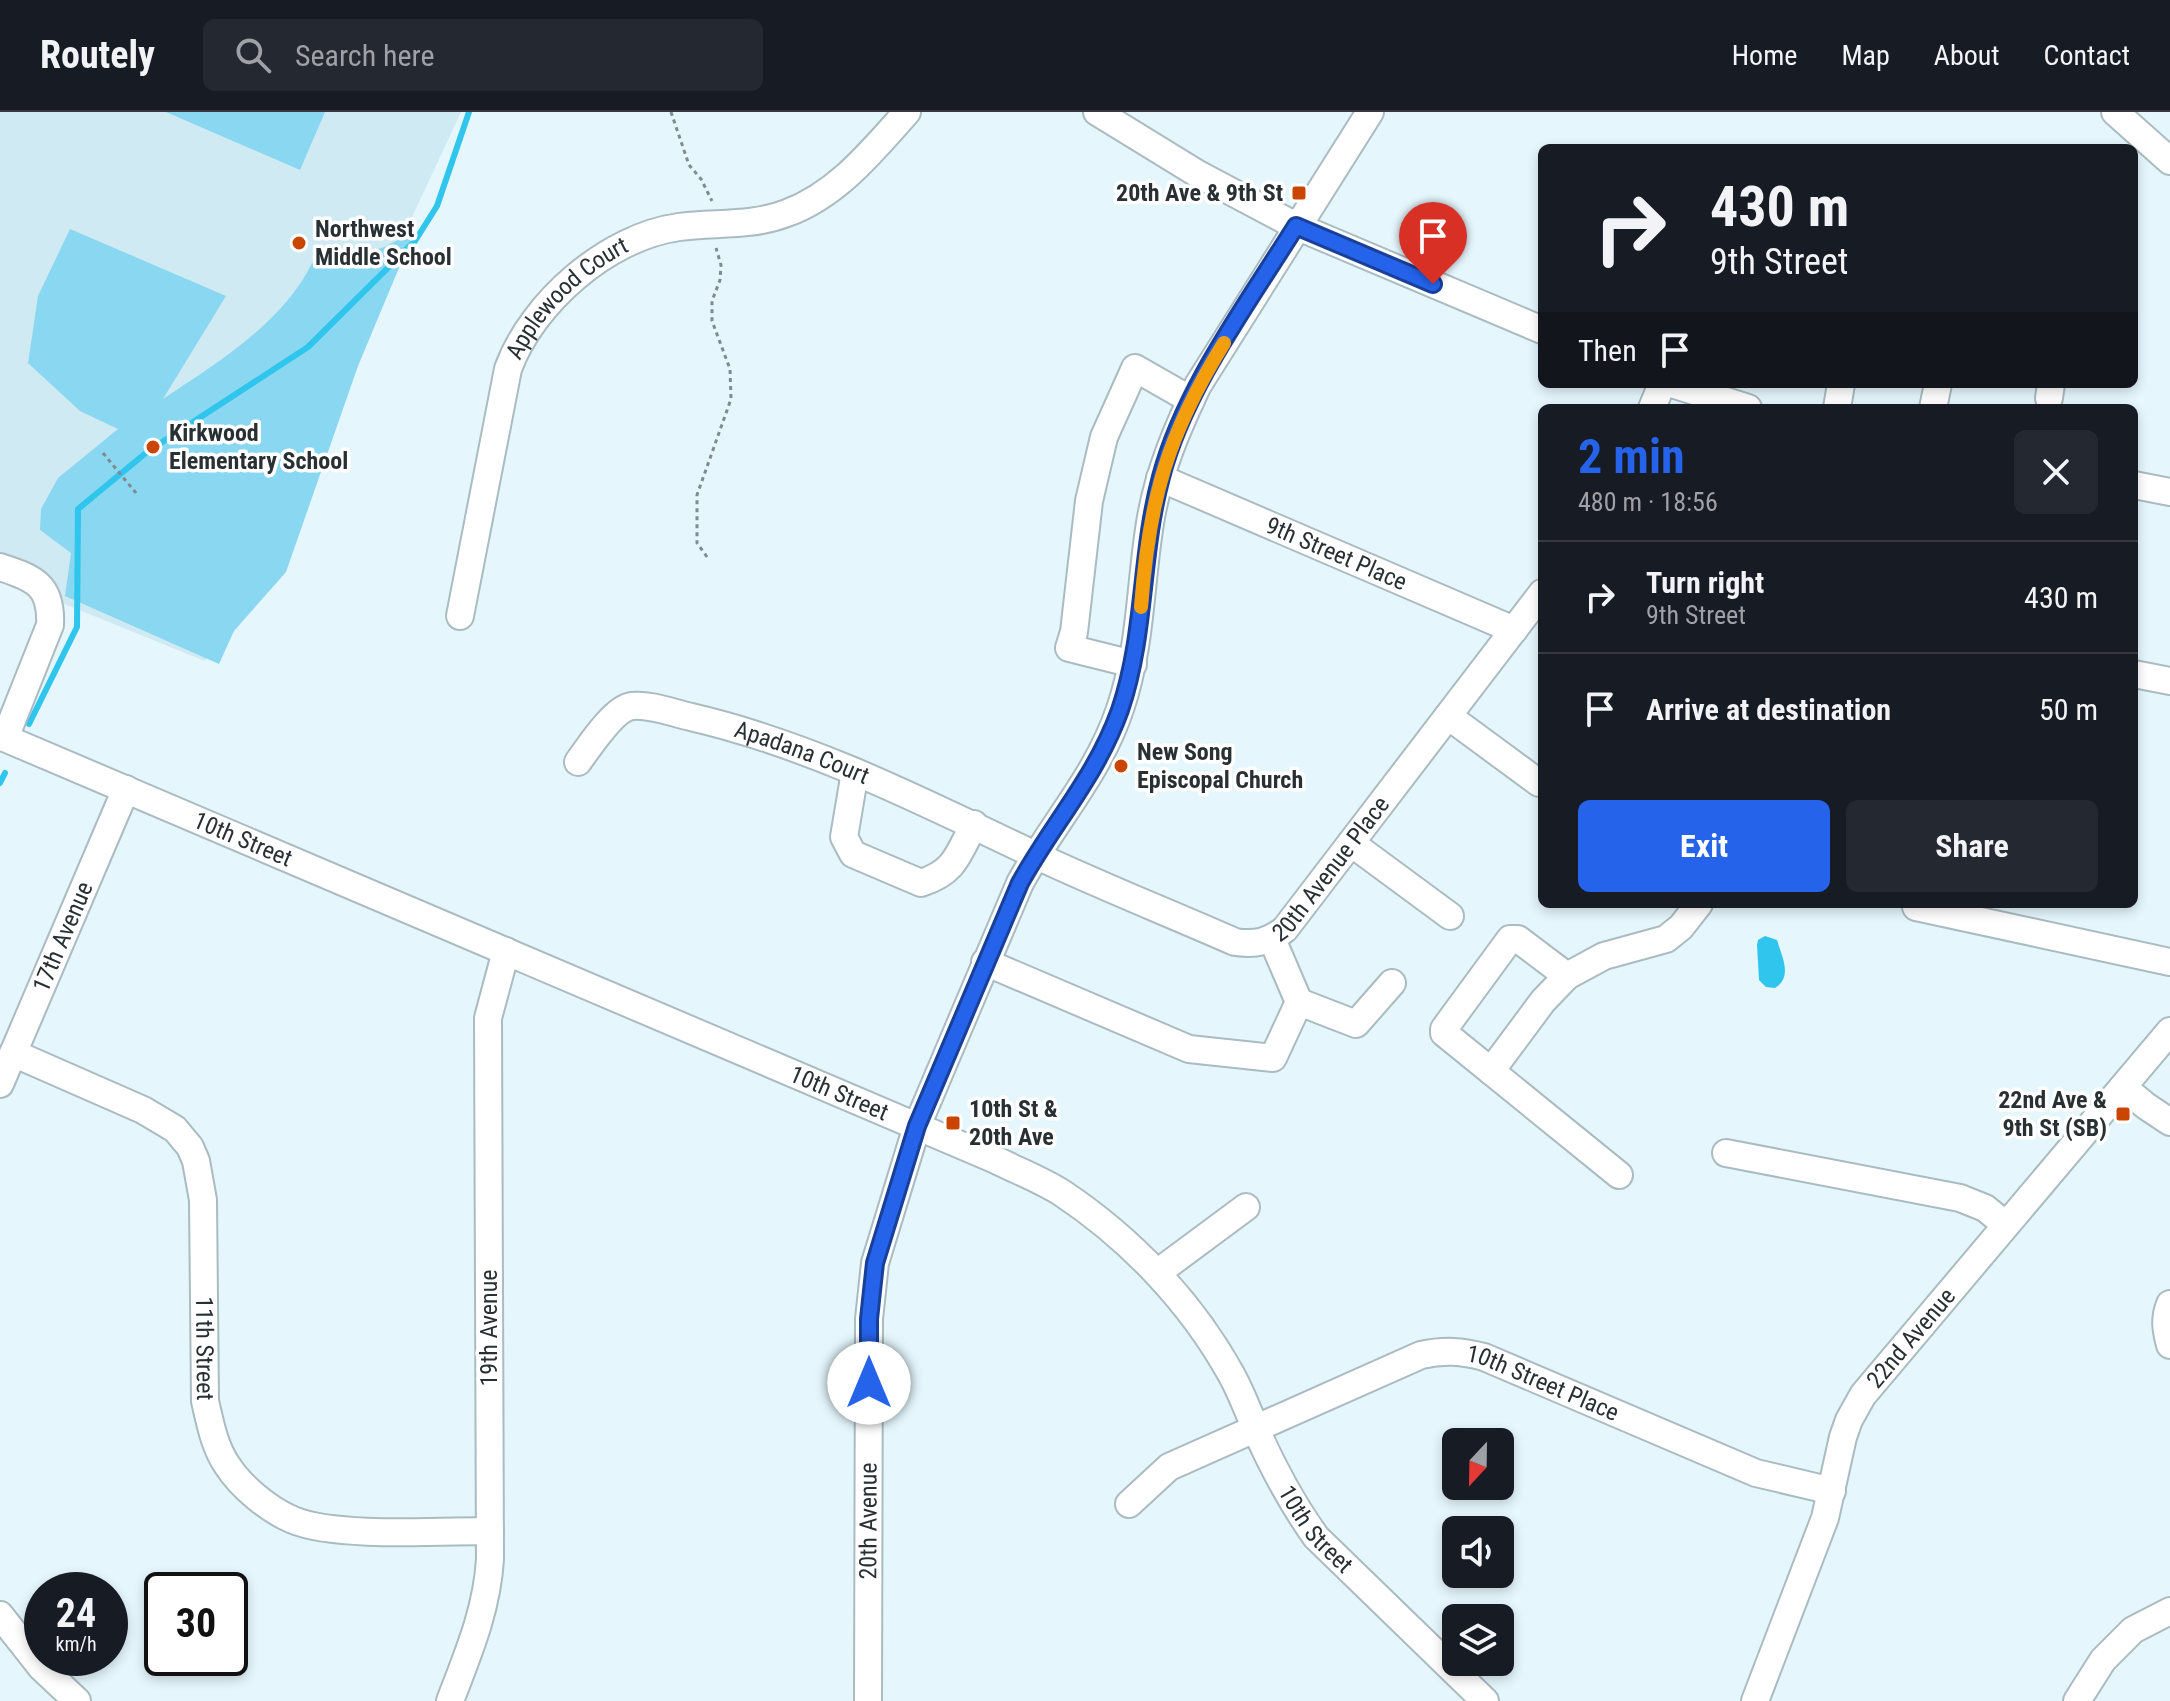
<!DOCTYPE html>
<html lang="en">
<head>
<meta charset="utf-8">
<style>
	:root { --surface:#171b24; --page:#242831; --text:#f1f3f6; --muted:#9ea1a6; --line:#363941; --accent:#2563eb }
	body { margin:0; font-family:"Roboto Condensed",sans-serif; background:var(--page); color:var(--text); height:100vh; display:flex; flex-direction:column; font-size:30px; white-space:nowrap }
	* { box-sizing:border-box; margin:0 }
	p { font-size:26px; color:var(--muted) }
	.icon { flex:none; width:44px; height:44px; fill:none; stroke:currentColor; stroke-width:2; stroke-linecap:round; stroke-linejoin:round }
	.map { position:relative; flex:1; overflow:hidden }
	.sheet { position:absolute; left:1538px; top:292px; width:600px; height:504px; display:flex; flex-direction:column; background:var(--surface); border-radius:12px; box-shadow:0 4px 12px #0003 }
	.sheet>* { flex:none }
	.banner { position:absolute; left:1538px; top:32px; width:600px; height:244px; border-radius:12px; box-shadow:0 4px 12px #0003; background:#171b24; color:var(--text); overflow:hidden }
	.needle { width:52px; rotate:202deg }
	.fabs { position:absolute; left:1442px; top:1316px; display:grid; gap:16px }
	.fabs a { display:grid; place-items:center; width:72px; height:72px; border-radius:12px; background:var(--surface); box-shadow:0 4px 12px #0003; font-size:40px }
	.speed { position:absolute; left:24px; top:1460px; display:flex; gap:16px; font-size:40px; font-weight:700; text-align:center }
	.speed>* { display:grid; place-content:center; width:104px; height:104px; border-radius:50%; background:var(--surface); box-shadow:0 4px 12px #0003; line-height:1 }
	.speed small { font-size:20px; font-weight:400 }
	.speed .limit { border:4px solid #111; border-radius:12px; background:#fff; color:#111 }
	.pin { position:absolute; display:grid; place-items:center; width:68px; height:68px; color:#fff; margin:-82px -34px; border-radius:50% 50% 50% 0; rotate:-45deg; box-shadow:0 0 8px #0007 }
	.pin .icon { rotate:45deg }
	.me { position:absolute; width:88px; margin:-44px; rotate:0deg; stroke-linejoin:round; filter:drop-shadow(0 0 6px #0008) }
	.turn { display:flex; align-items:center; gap:28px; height:168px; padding:0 40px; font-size:36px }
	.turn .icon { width:104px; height:104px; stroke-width:2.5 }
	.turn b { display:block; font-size:56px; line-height:68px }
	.then { display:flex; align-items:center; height:76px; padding:0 40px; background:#0003; gap:16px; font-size:30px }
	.round { display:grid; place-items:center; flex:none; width:84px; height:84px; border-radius:12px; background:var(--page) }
	.headline { display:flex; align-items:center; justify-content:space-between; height:136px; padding:0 40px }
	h1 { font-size:48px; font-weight:700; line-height:60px; color:var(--accent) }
	.primary-button { display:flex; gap:16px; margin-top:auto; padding:16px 40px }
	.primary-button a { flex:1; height:92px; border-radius:12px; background:var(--accent); color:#fff; font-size:32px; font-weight:700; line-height:92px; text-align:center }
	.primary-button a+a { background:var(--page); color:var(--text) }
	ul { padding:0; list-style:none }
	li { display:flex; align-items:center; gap:24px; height:112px; padding:0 40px; border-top:2px solid var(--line) }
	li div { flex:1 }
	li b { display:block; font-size:30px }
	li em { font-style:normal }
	header { display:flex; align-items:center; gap:48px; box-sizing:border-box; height:112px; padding:0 40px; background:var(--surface); border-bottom:2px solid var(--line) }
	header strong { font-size:38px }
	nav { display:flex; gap:44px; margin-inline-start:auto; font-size:28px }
	.search { width:560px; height:72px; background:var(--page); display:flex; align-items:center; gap:20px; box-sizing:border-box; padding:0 28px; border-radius:12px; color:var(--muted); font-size:30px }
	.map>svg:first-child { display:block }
	.built { fill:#d0eaf3 }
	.green { fill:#89d7f0 }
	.water { fill:#2fc5ec }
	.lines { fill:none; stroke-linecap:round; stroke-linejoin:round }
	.stream { stroke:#2fc5ec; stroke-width:6 }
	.minor-casing { stroke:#aabbc1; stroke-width:30 }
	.path { stroke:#7f8b90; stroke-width:3; stroke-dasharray:4 4; stroke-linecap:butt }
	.minor { stroke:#fff; stroke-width:26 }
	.route-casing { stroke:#184099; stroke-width:20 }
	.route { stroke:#2563eb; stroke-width:14 }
	.slow { stroke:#f59e0b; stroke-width:14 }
	.poi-dot { fill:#ca4500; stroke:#fff; stroke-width:3 }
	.labels { text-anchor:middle; stroke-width:7; stroke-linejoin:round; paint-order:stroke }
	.poi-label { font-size:24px; font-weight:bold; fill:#293033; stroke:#fff; text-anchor:start }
	.street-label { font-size:24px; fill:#293033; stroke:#fff }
</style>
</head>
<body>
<header>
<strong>Routely</strong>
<div class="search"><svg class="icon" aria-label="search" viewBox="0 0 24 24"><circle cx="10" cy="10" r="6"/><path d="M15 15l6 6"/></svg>Search here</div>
<nav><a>Home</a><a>Map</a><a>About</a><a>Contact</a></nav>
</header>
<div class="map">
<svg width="2170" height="1589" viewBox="0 0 2170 1589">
	<rect width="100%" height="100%" fill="#e5f7fd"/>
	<!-- built -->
	<polygon class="built" points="0,0 461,0 205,549 0,466"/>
	<!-- green -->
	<g class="green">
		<polygon points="166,0 325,0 300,58"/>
		<path d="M70,117L226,184L163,287C217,251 283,211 312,151L382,136L414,120L358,254L286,460L234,519L219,552L65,484L71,441L40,418L41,397L58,366L118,317L80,299L28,251L38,184Z"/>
	</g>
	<!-- water -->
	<path class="water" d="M1765,824L1777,828C1782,845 1793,865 1775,876L1766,875L1759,868L1757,833L1758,828Z"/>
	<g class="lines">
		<!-- stream -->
		<g class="stream">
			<polyline points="29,612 77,515 78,397 147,340 308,235 415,129 437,94 469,0"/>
			<polyline points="0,671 5,661"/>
		</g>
		<!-- minor casing -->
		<g class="minor-casing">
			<g id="minor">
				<polyline points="1097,0 1198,62 1296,114 1542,218"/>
				<polyline points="2115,0 2170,49"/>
				<polyline points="1672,272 1748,296"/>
				<polyline points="2049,286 2051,272"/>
				<polyline points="1652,296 1662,272"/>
				<polyline points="1837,296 1841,272"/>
				<polyline points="1933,296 1938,272"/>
				<path id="s1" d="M1160,366L1514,518"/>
				<polyline points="2134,373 2170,380"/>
				<path d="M0,455C34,466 52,473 50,513L5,626"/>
				<path id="s2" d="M460,504L508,257C532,191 607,125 679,115C715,110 751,115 787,101C838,82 872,39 907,0"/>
				<polyline points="1133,552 1069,536 1074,520 1089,389 1104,325 1135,256 1191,288"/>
				<polyline points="2134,562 2170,569"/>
				<polyline points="1448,604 1539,671"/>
				<path id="s3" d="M0,624L996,1048C1018,1059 1042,1068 1062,1081C1131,1127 1191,1190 1231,1262C1240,1278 1247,1296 1254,1313C1271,1352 1291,1390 1316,1425L1485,1589"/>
				<path id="s4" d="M578,650C589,635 614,596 632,594C651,592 673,601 691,605C812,633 923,690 1035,743C1101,774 1169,801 1235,830C1256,833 1269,830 1285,817L1542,481"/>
				<path d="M855,660L844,725L853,742L921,771C955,760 958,743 974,712"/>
				<polyline points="1351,731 1450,804"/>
				<polyline points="1916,795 2170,850"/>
				<polyline points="1272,827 1299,890 1356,912 1392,871"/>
				<polyline points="985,850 1189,937 1273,946 1299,890"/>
				<path id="s5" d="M13,941L143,998L175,1017L190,1035L196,1049L203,1088L205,1289C210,1310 214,1334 227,1353C241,1375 269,1398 293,1408C336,1426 441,1419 490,1419"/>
				<polyline points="1491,959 1543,889 1567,864"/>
				<path id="s6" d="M0,972L126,677"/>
				<polyline points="2123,975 2146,994 2170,1010"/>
				<polyline points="1726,1041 1960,1086 1985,1096 2006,1113"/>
				<polyline points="1619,1063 1444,921 1444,917 1510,827 1518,827 1567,864 1604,844 1666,827 1681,815 1699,792"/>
				<polyline points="1157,1161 1246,1095"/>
				<path d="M2170,1192C2164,1207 2166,1218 2170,1233"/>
				<path id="s7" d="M1129,1392L1169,1355L1421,1243C1444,1238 1462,1239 1484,1245L1756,1361L1832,1379"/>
				<polyline points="0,1503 41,1555 77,1589"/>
				<path d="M450,1589C468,1542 487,1498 490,1447L488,906L506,839"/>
				<path id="s8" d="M868,1589L869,1207L875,1151L917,1014L1020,771C1053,710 1097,665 1120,597C1141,536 1140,473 1150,411C1158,361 1177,317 1198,273L1370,0"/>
				<path id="s9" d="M1755,1589L1825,1406L1843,1325L1849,1308L1863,1283L2170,919"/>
				<polyline points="2077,1589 2103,1548 2133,1518 2170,1499"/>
			</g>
		</g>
		<!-- path -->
		<g class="path">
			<polyline points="671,0 689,53 701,67 712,89"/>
			<polyline points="103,341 136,381"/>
			<polyline points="707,445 697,431 697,383 731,287 730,257 712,209 712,189 720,168 721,153 716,136"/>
		</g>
		<!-- minor -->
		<use href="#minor" class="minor"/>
	</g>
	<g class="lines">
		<!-- route casing -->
		<g class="route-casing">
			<path id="route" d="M869,1271V1207L875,1151L917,1014L1020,771C1053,711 1096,665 1120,598C1146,522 1140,442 1161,365C1184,277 1248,191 1296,114L1433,172"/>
		</g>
		<!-- route -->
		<use href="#route" class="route"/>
		<!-- slow -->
		<path class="slow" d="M1141,495C1149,388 1167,323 1224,231"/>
	</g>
	<!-- markers -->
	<g class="poi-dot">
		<rect x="1291" y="73" width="16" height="16" rx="4"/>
		<circle cx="299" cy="131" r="8"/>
		<circle cx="153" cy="335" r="8"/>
		<circle cx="1121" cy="654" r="8"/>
		<rect x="2115" y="994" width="16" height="16" rx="4"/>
		<rect x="945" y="1003" width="16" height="16" rx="4"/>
	</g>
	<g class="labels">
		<!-- poi labels -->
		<g class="poi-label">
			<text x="1283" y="89" text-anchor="end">20th Ave &amp; 9th St</text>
			<text x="315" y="125">Northwest<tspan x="315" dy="28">Middle School</tspan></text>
			<text x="169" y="329">Kirkwood<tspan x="169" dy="28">Elementary School</tspan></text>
			<text x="1137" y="648">New Song<tspan x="1137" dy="28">Episcopal Church</tspan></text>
			<text x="2107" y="996" text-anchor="end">22nd Ave &amp;<tspan x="2107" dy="28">9th St (SB)</tspan></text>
			<text x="969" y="1005">10th St &amp;<tspan x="969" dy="28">20th Ave</tspan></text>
		</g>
		<!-- street labels -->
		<g class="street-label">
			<text dy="8" stroke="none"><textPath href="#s2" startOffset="346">Applewood Court</textPath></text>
			<text dy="8" stroke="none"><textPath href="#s1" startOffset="192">9th Street Place</textPath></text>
			<text dy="8" stroke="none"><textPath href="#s4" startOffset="256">Apadana Court</textPath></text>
			<text dy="8" stroke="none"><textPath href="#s3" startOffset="264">10th Street</textPath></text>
			<text dy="8" stroke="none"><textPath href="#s4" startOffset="858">20th Avenue Place</textPath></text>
			<text dy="8" stroke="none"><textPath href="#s6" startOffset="160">17th Avenue</textPath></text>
			<text dy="8" stroke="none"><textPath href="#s3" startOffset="912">10th Street</textPath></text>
			<text transform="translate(489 1216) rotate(-90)" y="8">19th Avenue</text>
			<text dy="8" stroke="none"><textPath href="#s9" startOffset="400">22nd Avenue</textPath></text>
			<text dy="8" stroke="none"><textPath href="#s5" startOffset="406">11th Street</textPath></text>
			<text dy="8" stroke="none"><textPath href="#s7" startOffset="458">10th Street Place</textPath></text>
			<text dy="8" stroke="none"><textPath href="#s8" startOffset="180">20th Avenue</textPath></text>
			<text dy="8" stroke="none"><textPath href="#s3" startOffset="1584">10th Street</textPath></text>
		</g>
	</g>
</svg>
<div class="fabs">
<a><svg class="needle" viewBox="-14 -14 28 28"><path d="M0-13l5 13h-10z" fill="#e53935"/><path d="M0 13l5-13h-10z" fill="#9ea1a6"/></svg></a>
<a><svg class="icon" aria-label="sound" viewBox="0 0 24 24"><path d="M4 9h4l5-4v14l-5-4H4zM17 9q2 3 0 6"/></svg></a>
<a><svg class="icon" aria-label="layers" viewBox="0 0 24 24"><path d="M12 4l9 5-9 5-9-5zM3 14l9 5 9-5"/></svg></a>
</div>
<div class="speed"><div>24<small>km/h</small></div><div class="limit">30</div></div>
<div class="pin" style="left:1433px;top:172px;background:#d93025"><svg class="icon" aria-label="arrive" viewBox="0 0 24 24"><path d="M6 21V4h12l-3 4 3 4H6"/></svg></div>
<svg class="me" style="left:869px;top:1271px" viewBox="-20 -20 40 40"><circle r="19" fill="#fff"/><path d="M0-13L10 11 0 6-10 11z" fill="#2563eb"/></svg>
<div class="banner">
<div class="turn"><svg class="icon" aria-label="right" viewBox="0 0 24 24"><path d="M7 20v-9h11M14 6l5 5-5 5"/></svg><div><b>430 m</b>9th Street</div></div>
<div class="then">Then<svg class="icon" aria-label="arrive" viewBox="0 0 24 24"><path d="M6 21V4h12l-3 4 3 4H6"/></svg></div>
</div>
<section class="sheet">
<div class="headline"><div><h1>2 min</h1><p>480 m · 18:56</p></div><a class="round"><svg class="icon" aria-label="close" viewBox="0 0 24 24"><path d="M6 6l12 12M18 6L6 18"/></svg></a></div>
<ul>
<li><svg class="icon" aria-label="right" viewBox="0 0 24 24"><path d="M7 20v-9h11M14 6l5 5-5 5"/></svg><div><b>Turn right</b><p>9th Street</p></div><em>430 m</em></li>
<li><svg class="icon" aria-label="arrive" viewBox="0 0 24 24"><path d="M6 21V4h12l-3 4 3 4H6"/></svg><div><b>Arrive at destination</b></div><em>50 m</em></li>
</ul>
<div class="primary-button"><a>Exit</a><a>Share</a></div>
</section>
</div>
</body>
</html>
